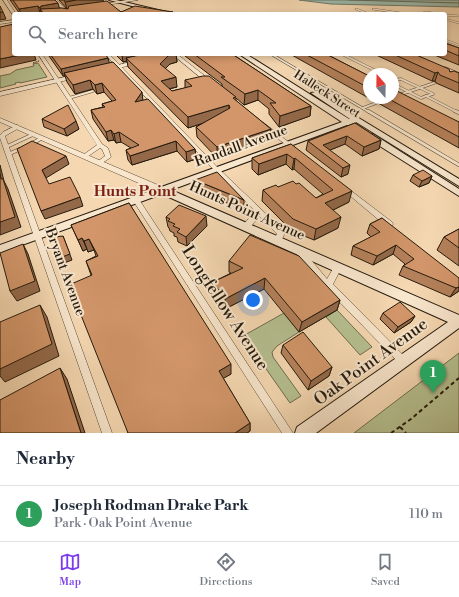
<!DOCTYPE html>
<meta charset="utf-8">
<style>
:root{--surface:#fff;--page:#f2f2f3;--text:#1f2937;--muted:#747a83;--line:#e0e1e3;--accent:#7c3aed}
body{margin:0;font-family:"Libre Bodoni",serif;background:var(--page);color:var(--text)}
.compass{position:absolute;left:363px;top:68px;width:36px;height:36px;border-radius:50%;background:var(--surface);box-shadow:0 2px 6px #0003;rotate:340deg}
.you{position:absolute;left:253px;top:300px;width:14px;height:14px;margin:-10px;border:3px solid #fff;border-radius:50%;background:#1a73e8;box-shadow:0 0 0 6px #1a73e833}
.badge{display:grid;place-items:center;width:26px;height:26px;border-radius:50%;background:var(--accent);color:#fff;font-size:13px;font-weight:700}
.pin{position:absolute;translate:-50% -33px;filter:drop-shadow(0 1px 2px #0008)}
.pin::after{content:'';position:absolute;top:21px;width:14px;height:12px;background:inherit;clip-path:polygon(0 0,100% 0,50% 100%)}
.list{margin:0;padding:0;list-style:none}
h2{display:flex;justify-content:space-between;align-items:center;height:52px;margin:0;padding:0 16px;font-size:17px}
h2 small{font-size:13px;font-weight:400;color:var(--muted)}
.list li{display:grid;grid-template-columns:26px 1fr auto;gap:12px;align-items:center;box-sizing:border-box;height:56px;padding:0 16px;border-top:1px solid var(--line)}
.list b{display:block;font-size:15px;white-space:nowrap}
.list p{margin:0;font-size:13px;white-space:nowrap;color:var(--muted)}
.list em{font-size:13px;font-style:normal;color:var(--muted)}
.icon{flex:none;width:22px;height:22px;fill:none;stroke:currentColor;stroke-width:2;stroke-linecap:round;stroke-linejoin:round}
.map{position:relative;flex:none;width:459px;height:433px;overflow:hidden}
.search{position:absolute;background:var(--surface);box-shadow:0 2px 6px #0003;left:12px;right:12px;top:12px;height:44px;display:flex;align-items:center;gap:10px;box-sizing:border-box;padding:0 14px;border-radius:4px;color:var(--muted);font-size:15px}
.sheet{height:108px;background:var(--surface)}
nav{display:flex;justify-content:space-around;align-items:center;box-sizing:border-box;height:56px;border-top:1px solid var(--line);background:var(--surface);font-size:11px;color:var(--muted)}
nav a{display:grid;justify-items:center;gap:2px}
nav .on{color:var(--accent)}
.map>svg:first-child{display:block}
.green{fill:#b6c090;stroke:#6d6d4e}
.water{fill:#9cbaab;stroke:#6c7a6c}
.lines{fill:none;stroke-linecap:round;stroke-linejoin:round}
.shore{stroke:#606a5c;stroke-width:1}
.service-far2-casing{stroke:#584a36;stroke-width:2}
.service-far1-casing{stroke:#584a36;stroke-width:3}
.service-casing{stroke:#584a36;stroke-width:4}
.minor-casing{stroke:#584a36;stroke-width:1}
.tertiary-casing{stroke:#584a36;stroke-width:1}
.secondary-casing{stroke:#241a0d;stroke-width:2}
.path-far1{stroke:#241a0d;stroke-width:1;stroke-dasharray:1.5 1;stroke-linecap:butt}
.path{stroke:#241a0d;stroke-width:2;stroke-dasharray:4 3;stroke-linecap:butt}
.service-far2{stroke:#f8e6cd;stroke-width:1.5}
.service-far1{stroke:#f8e6cd;stroke-width:2}
.service{stroke:#f8e6cd;stroke-width:3}
.minor{fill:#f8e6cd;fill-rule:evenodd}
.tertiary{fill:#f8e6cd;fill-rule:evenodd}
.secondary{fill:#f8e6cd;fill-rule:evenodd}
.wall{fill:#b5815b;stroke:#241a0d}
.shaded-wall{fill:#93694a;stroke:#241a0d}
.building{fill:#d2966a;stroke:#241a0d}
.labels{text-anchor:middle;dominant-baseline:central;stroke-width:4;stroke-linejoin:round;paint-order:stroke}
.far-street-label{font-size:12px;fill:#241a0d;stroke:#f8e6cd}
.street-label{font-size:14px;fill:#241a0d;stroke:#f8e6cd}
.neighbourhood-label{font-size:15px;font-weight:bold;fill:#7a1f14;stroke:#f8e6cd}
.near-street-label{font-size:17px;fill:#241a0d;stroke:#f8e6cd}
</style>
<div class="map">
<svg width="459" height="433" viewBox="0 0 459 433">
<rect width="100%" height="100%" fill="#f5d8b2"/>
<filter id="stains"><feTurbulence type="fractalNoise" baseFrequency=".005" numOctaves="4"/><feColorMatrix values="0 0 0 0 .2 0 0 0 0 .09 0 0 0 0 .02 0 0 0 .5 -.17"/></filter>
<radialGradient id="worn" r=".72"><stop offset=".6" stop-color="#630" stop-opacity="0"/><stop offset="1" stop-color="#630" stop-opacity=".3"/></radialGradient>
<g class="green">
<polygon points="38,63 47,77 20,83 20,82 15,83 16,84 0,88 0,76 10,74 16,70 34,66 33,64"/>
<polygon points="337,310 372,347 360,355 326,317"/>
<polygon points="284,313 299,332 277,346 272,352 273,357 301,396 290,403 243,336"/>
<polygon points="459,353 459,433 354,433"/>
</g>
<polygon class="water" points="299,0 459,0 459,7 331,4"/>
<g class="lines">
<polyline class="shore" points="349,0 459,3"/>
<g class="service-far2-casing">
<g id="service-far2">
<polyline points="356,9 369,14"/>
<polyline points="373,9 407,14"/>
<polyline points="420,14 426,12 438,14"/>
<polyline points="445,15 459,16"/>
<polyline points="445,19 459,23"/>
<polyline points="445,40 459,45"/>
</g>
</g>
<g class="service-far1-casing">
<g id="service-far1">
<polyline points="271,54 369,112"/>
<polyline points="342,54 382,74"/>
<polyline points="445,68 459,74"/>
<polyline points="395,80 401,79 433,94 426,96"/>
<polyline points="393,84 421,98 426,96 457,112"/>
<polyline points="393,97 434,83"/>
<polyline points="69,98 93,91"/>
<polyline points="363,108 376,103"/>
</g>
</g>
<g class="service-casing">
<g id="service">
<polyline points="368,111 459,165"/>
<polyline points="455,111 459,113"/>
<polyline points="31,144 42,138"/>
<polyline points="6,147 34,134"/>
<polyline points="9,154 20,149"/>
</g>
</g>
<g class="minor-casing">
<g id="minor">
<polygon points="3,0 7,0 16,14 13,15"/>
<polygon points="53,0 57,0 70,14 66,14"/>
<polygon points="38,54 42,54 102,144 108,148 111,157 110,158 102,163 98,163 97,162 105,156 102,149 100,148 87,157 83,157 83,155 97,145"/>
<polygon points="105,54 109,54 219,169 284,231 285,233 280,243 274,243 273,241 277,234 259,216 249,229 243,229 242,227 243,225 255,211 215,171"/>
<polygon points="172,54 177,54 210,80 210,82 206,82"/>
<polygon points="264,123 295,147 295,149 291,149 262,126 262,124"/>
<polygon points="17,125 19,126 19,128 5,136 112,433 102,433 0,138 0,135 3,132"/>
<polygon points="344,186 346,187 392,222 393,224 392,226 386,226 342,189 341,188"/>
<polygon points="134,198 138,198 293,433 282,433 134,202 133,200"/>
<polygon points="299,248 302,249 327,279 335,265 338,264 341,265 342,267 333,284 406,358 408,361 406,364 403,366 400,364 325,287 296,253 295,251 296,249"/>
</g>
</g>
<g class="tertiary-casing">
<g id="tertiary">
<polygon points="127,0 138,0 100,6 98,5"/>
<polygon points="14,20 14,22 0,24 0,22"/>
<polygon points="138,60 141,62 140,63 106,71 103,69"/>
<polygon points="78,74 81,76 80,77 0,96 0,92"/>
<polygon points="0,118 165,188 166,190 165,192 159,192 0,122"/>
</g>
</g>
<g class="secondary-casing">
<g id="secondary">
<polygon points="109,0 116,0 175,14 151,11"/>
<polygon points="239,54 246,54 349,119 350,119 311,93 316,92 459,179 459,186 356,122 354,126 347,125 171,190 459,315 459,328 316,433 295,433 297,427 448,322 162,194 0,253 0,245 342,122"/>
<polygon points="367,134 373,134 459,189 459,196 367,138"/>
</g>
</g>
<polyline class="path-far1" points="33,63 39,61"/>
<g class="path">
<polyline points="400,427 406,433"/>
<polyline points="391,433 411,419 459,378"/>
</g>
<use href="#service-far2" class="service-far2"/>
<use href="#service-far1" class="service-far1"/>
<use href="#service" class="service"/>
<use href="#minor" class="minor"/>
<use href="#tertiary" class="tertiary"/>
<use href="#secondary" class="secondary"/>
</g>
<g class="wall">
<polygon points="10,0 55,0 59,8 68,9 69,8 67,9 59,0 103,0 103,1 121,12 173,12 173,14 41,14 40,13 34,14 20,14"/>
<polygon points="445,43 459,48 459,65 432,54 445,54"/>
<polygon points="48,54 105,54 109,63 143,100 195,149 196,159 187,162 177,151 132,165 128,160 126,150 131,148 121,142 116,143 114,140 108,141 93,119 91,110 103,107 102,104 112,101 104,92 97,94 93,89 75,94 67,82 65,76 63,76 49,56"/>
<polygon points="115,54 176,54 177,62 170,64 165,68 177,87 169,89 172,91 185,88 185,80 222,86 222,84 185,56 185,54 232,54 311,106 310,116 279,127 269,114 269,109 258,100 244,105 236,98 236,101 271,129 270,139 217,158 197,137 196,127 203,123 188,128 128,67 127,61 123,62"/>
<polygon points="290,54 326,54 369,76 369,98 393,98 459,122 459,148 378,103 377,101 374,101"/>
<polygon points="374,54 414,54 450,72 459,73 459,93 436,83 435,81 432,81"/>
<polygon points="42,119 79,129 67,136 44,127"/>
<polygon points="355,123 381,140 379,149 362,156 345,144 330,150 348,174 341,177 306,150 308,141"/>
<polygon points="291,144 349,202 333,210 338,228 314,240 292,231 262,201 263,190 278,187 316,198 323,194 294,169 292,170 286,164 258,175 252,169 252,158"/>
<polygon points="413,175 432,176 429,183 419,187 410,181"/>
<polygon points="195,180 244,200 244,210 196,190"/>
<polygon points="129,203 231,374 223,378 250,423 250,431 247,433 128,433 91,275 86,261 96,256 94,250 88,252 87,249 83,251 71,225"/>
<polygon points="166,217 207,226 187,246 178,242 177,237 174,236 174,233 170,231 169,228 168,227"/>
<polygon points="382,218 459,291 450,297 399,275 403,266 405,264 393,254 373,265 351,255 353,246 371,237 367,233 370,224"/>
<polygon points="459,229 459,266 437,250 444,237"/>
<polygon points="229,261 340,300 337,310 299,332 264,289 225,309 214,293 213,282 231,273 229,272"/>
<polygon points="383,313 415,316 411,322 394,333 380,319"/>
<polygon points="283,345 332,367 329,376 308,390 281,353"/>
</g>
<g class="shaded-wall">
<polygon points="76,0 103,0 103,3 67,9 65,2"/>
<polygon points="58,3 60,10 40,9 42,14 40,8 41,6"/>
<polygon points="38,6 40,13 34,14 21,14 19,9"/>
<polygon points="0,12 3,12 6,19 0,20"/>
<polygon points="173,12 173,14 163,14"/>
<polygon points="25,54 34,54 36,60 0,68 0,59"/>
<polygon points="127,54 159,54 126,58 127,61 123,62 122,55"/>
<polygon points="174,54 176,54 177,62 170,64 161,73 160,64 169,55"/>
<polygon points="108,58 110,65 64,73 65,76 63,76 61,69"/>
<polygon points="438,72 435,81 432,81 435,73"/>
<polygon points="176,77 177,87 163,90 161,81"/>
<polygon points="90,80 93,89 75,94 73,85"/>
<polygon points="102,83 104,92 97,94 95,85"/>
<polygon points="258,90 258,100 244,105 245,94"/>
<polygon points="142,92 143,101 135,102"/>
<polygon points="229,105 229,115 188,128 188,117"/>
<polygon points="311,106 310,116 279,127 280,116"/>
<polygon points="76,121 79,129 67,136 64,129"/>
<polygon points="271,129 270,139 217,158 217,147"/>
<polygon points="111,130 114,140 108,141 106,132"/>
<polygon points="119,132 121,142 116,143 114,134"/>
<polygon points="347,136 345,144 323,153 323,145"/>
<polygon points="381,140 379,149 362,156 364,147"/>
<polygon points="176,141 177,151 132,165 130,156"/>
<polygon points="195,149 196,159 187,162 186,152"/>
<polygon points="287,154 286,164 258,175 259,164"/>
<polygon points="66,156 69,164 46,178 42,170"/>
<polygon points="295,158 294,169 292,170 294,159"/>
<polygon points="0,165 4,181 8,189 21,227 0,235 1,179 0,174"/>
<polygon points="350,165 348,174 341,177 343,168"/>
<polygon points="432,176 429,183 419,187 422,181"/>
<polygon points="352,191 349,202 323,215 325,203"/>
<polygon points="80,197 83,206 45,219 41,211"/>
<polygon points="206,216 207,226 187,246 186,237"/>
<polygon points="341,217 338,228 314,240 316,229"/>
<polygon points="63,236 72,260 64,263 62,258 61,258 58,252"/>
<polygon points="82,238 87,249 83,251 78,240"/>
<polygon points="89,239 94,250 88,252 84,241"/>
<polygon points="23,244 28,254 40,291 17,301 10,291"/>
<polygon points="396,245 393,254 373,265 377,256"/>
<polygon points="265,278 264,289 225,309 225,299"/>
<polygon points="459,287 459,291 450,297 456,288"/>
<polygon points="340,300 337,310 299,332 302,322"/>
<polygon points="40,305 47,317 59,356 5,382 0,376 0,369"/>
<polygon points="415,316 411,322 394,333 398,327"/>
<polygon points="231,364 231,374 219,381 219,371"/>
<polygon points="332,367 329,376 308,390 311,381"/>
<polygon points="60,368 67,379 85,433 81,433"/>
<polygon points="250,423 250,431 247,433 235,433"/>
</g>
<g class="building">
<polygon points="13,0 55,0 58,3 41,6 40,8 38,6 19,9"/>
<polygon points="64,0 76,0 65,2"/>
<polygon points="107,1 121,12 135,6 173,12 163,14 82,14 81,13 75,14 44,14 40,9 62,8 68,9 69,6"/>
<polygon points="0,6 3,12 0,12"/>
<polygon points="14,24 14,54 25,54 0,59 0,27"/>
<polygon points="445,43 459,48 459,56 445,50"/>
<polygon points="50,54 105,54 108,58 61,69"/>
<polygon points="144,54 174,54 169,55 160,64 176,77 161,81 172,91 192,86 185,80 203,76 209,76 236,97 233,98 271,129 217,147 196,127 230,108 229,105 188,117 126,58"/>
<polygon points="194,54 232,54 311,106 280,116 270,103 276,103 258,90 245,94 221,77 225,77"/>
<polygon points="305,54 326,54 369,76 369,88"/>
<polygon points="393,54 414,54 449,69 450,72 454,71 459,73 459,83 440,75 438,72 435,73"/>
<polygon points="113,62 142,92 135,102 148,99 195,149 186,152 176,141 130,156 126,150 139,145 119,132 114,134 111,130 106,132 91,110 105,107 102,104 116,100 102,83 95,85 90,80 73,85 64,73"/>
<polygon points="393,89 459,122 459,137 387,98 393,98"/>
<polygon points="68,105 76,121 64,129 42,119"/>
<polygon points="355,123 381,140 364,147 347,136 323,145 350,165 343,168 308,141"/>
<polygon points="32,141 66,156 42,170 49,184 70,177 80,197 41,211 17,149"/>
<polygon points="291,144 352,191 325,203 341,217 316,229 293,219 263,190 276,185 278,187 293,181 296,184 299,183 316,198 333,190 295,158 294,159 287,154 259,164 252,158"/>
<polygon points="423,170 432,176 422,181 413,175"/>
<polygon points="217,172 244,200 195,180"/>
<polygon points="0,174 1,179 3,179 15,217 0,222"/>
<polygon points="129,203 231,364 219,371 250,423 235,433 128,433 69,285 92,275 86,261 98,256 89,239 84,241 82,238 78,240 71,225"/>
<polygon points="179,205 206,216 186,237 177,232 180,229 173,226 175,224 168,221 170,219 166,217"/>
<polygon points="382,218 459,278 459,287 456,288 403,266 414,259 396,245 377,256 353,246 380,232 370,224"/>
<polygon points="459,229 459,248 444,237"/>
<polygon points="250,235 299,256 340,300 302,322 265,278 225,299 213,282 243,268 229,261"/>
<polygon points="63,236 70,254 62,257 60,251 58,252 54,237"/>
<polygon points="23,244 35,281 10,291 0,253"/>
<polygon points="400,302 415,316 398,327 383,313"/>
<polygon points="40,305 52,344 0,369 0,322"/>
<polygon points="303,332 332,367 311,381 283,345"/>
<polygon points="60,368 81,433 0,433 0,400"/>
</g>
<g class="labels">
<g class="far-street-label">
<text transform="translate(327 94) rotate(33)">Halleck Street</text>
</g>
<g class="street-label">
<text transform="translate(241 146) rotate(-20)">Randall Avenue</text>
<text transform="translate(247 211) rotate(24)">Hunts Point Avenue</text>
<text transform="translate(65 272) rotate(70)">Bryant Avenue</text>
</g>
<g class="neighbourhood-label">
<text x="135" y="191">Hunts Point</text>
</g>
<g class="near-street-label">
<text transform="translate(225 308) rotate(57)">Longfellow Avenue</text>
<text transform="translate(371 362) rotate(-36)">Oak Point Avenue</text>
</g>
</g>
<rect width="100%" height="100%" filter="url(#stains)"/>
<rect width="100%" height="100%" fill="url(#worn)"/>
</svg>
<svg class="compass" viewBox="-18 -18 36 36"><path d="M0-13l5 13h-10z" fill="#e53935"/><path d="M0 13l5-13h-10z" fill="#747a83"/></svg>
<div class="you"></div>
<div class="pin badge" style="left:433px;top:393px;background:#2e9e5b">1</div>
<div class="search"><svg class="icon" aria-label="search" viewBox="0 0 24 24"><circle cx="10" cy="10" r="6"/><path d="M15 15l6 6"/></svg>Search here</div>
</div>
<section class="sheet">
<h2>Nearby<small></small></h2>
<ul class="list">
<li><span class="badge" style="background:#2e9e5b">1</span><div><b>Joseph Rodman Drake Park</b><p>Park · Oak Point Avenue</p></div><em>110 m</em></li>
</ul>
</section>
<nav>
<a class="on"><svg class="icon" aria-label="map" viewBox="0 0 24 24"><path d="M3 6l6-2 6 2 6-2v14l-6 2-6-2-6 2zM9 4v14M15 6v14"/></svg>Map</a>
<a><svg class="icon" aria-label="directions" viewBox="0 0 24 24"><path d="M12 3l9 9-9 9-9-9zM9 14v-3h6M13 9l2 2-2 2"/></svg>Directions</a>
<a><svg class="icon" aria-label="saved" viewBox="0 0 24 24"><path d="M7 4h10v16l-5-4-5 4z"/></svg>Saved</a>
</nav>
